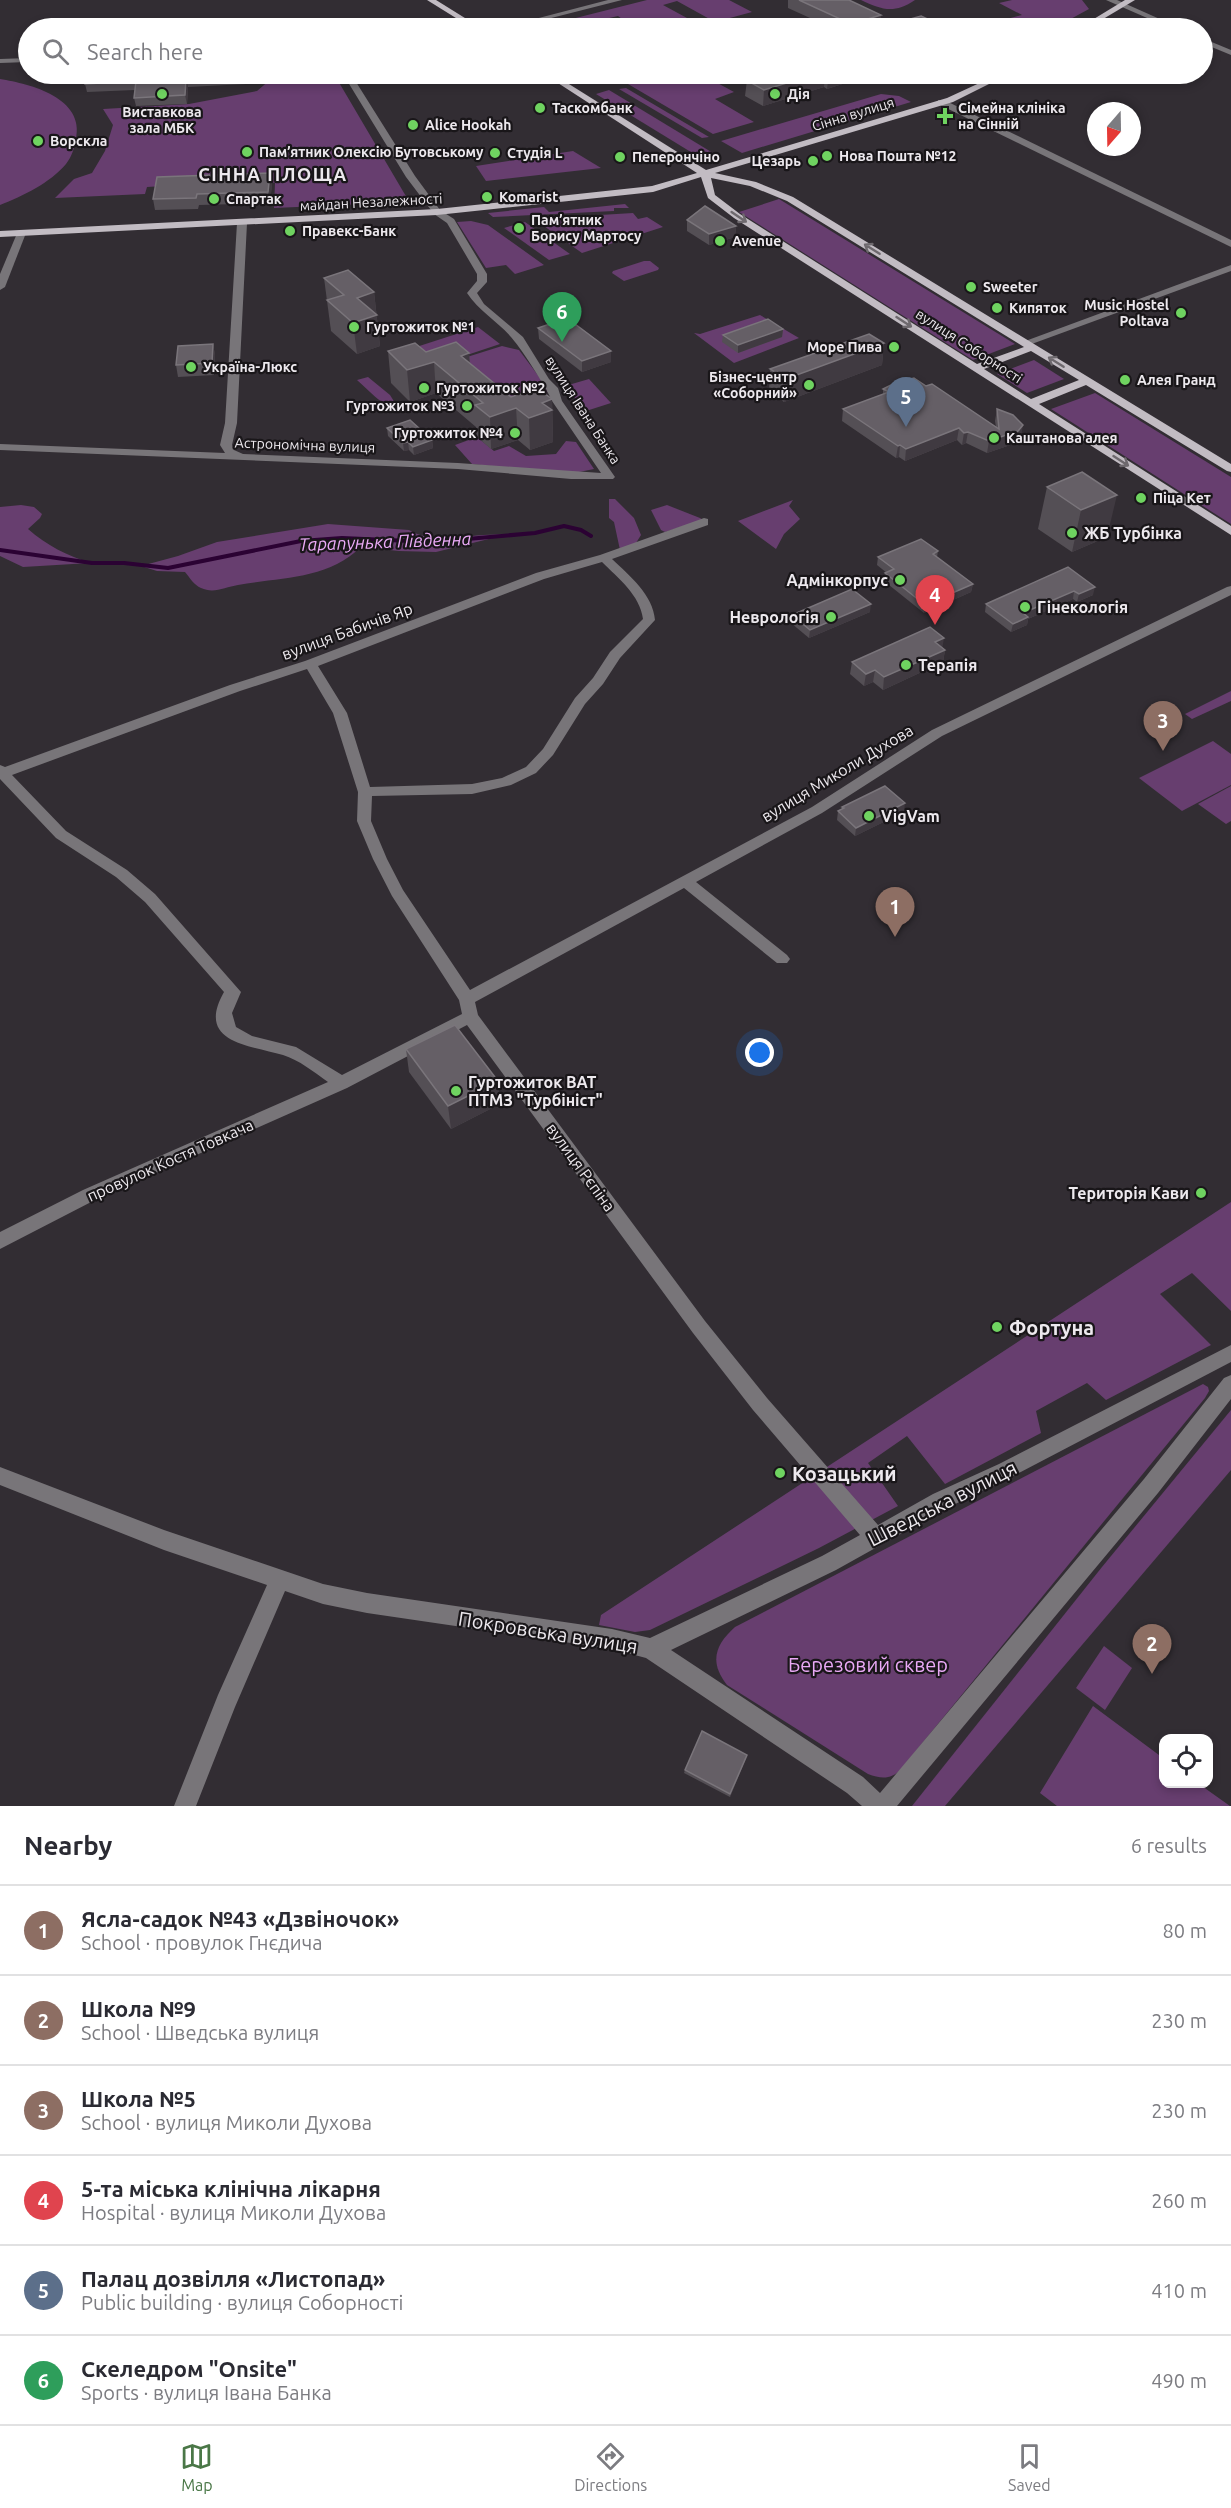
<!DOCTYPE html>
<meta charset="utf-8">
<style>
:root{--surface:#fff;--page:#f7f7f7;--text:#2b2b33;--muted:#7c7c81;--line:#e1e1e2;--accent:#4a7747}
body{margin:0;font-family:Ubuntu,sans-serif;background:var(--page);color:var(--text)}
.controls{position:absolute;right:18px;bottom:18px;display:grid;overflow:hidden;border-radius:12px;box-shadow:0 3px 9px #0003}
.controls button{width:54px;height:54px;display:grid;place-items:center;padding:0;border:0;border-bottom:2px solid var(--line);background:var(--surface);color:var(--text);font:30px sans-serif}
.compass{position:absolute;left:1087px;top:102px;width:54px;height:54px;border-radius:50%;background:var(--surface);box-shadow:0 3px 9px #0003;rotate:200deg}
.you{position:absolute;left:760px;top:1053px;width:21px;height:21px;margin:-15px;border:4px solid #fff;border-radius:50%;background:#1a73e8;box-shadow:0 0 0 9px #1a73e833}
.badge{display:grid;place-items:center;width:39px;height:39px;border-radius:50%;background:var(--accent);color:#fff;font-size:20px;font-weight:700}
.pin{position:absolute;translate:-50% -50px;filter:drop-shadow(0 2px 3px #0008)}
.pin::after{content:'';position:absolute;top:32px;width:21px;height:18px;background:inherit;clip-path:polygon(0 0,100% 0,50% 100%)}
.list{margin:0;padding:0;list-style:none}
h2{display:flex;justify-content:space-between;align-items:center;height:78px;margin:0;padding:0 24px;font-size:26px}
h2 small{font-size:20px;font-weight:400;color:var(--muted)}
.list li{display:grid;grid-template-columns:39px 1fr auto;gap:18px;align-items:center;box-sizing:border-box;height:90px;padding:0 24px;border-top:2px solid var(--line)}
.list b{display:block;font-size:22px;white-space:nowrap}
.list p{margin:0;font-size:20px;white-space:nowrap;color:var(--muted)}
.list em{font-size:20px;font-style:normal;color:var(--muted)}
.icon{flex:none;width:33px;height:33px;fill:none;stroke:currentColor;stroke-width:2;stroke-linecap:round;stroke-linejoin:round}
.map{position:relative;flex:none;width:1231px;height:1806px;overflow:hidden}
.search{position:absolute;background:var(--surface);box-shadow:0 3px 9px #0003;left:18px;right:18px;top:18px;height:66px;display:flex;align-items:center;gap:15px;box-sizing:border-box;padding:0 21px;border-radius:33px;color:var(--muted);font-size:22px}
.sheet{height:618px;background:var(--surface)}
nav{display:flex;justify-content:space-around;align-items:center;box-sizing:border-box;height:84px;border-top:2px solid var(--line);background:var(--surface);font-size:16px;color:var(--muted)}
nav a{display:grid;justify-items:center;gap:3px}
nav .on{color:var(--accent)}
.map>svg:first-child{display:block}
.green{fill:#673e6f}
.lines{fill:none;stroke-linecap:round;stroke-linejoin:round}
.stream{stroke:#2b0233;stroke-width:4}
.minor{fill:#787579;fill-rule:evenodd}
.major{fill:#c2bcc3;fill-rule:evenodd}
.wall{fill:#544f55}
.shaded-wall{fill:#403a41}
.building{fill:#655f66;stroke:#7a757b;stroke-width:1.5}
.oneway{stroke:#6e696e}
.poi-dot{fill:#6fd360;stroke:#191619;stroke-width:2}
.labels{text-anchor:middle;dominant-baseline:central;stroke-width:4.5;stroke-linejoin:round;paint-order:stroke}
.far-poi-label{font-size:14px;font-weight:bold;fill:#ede9ee;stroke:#191619;text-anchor:start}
.far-street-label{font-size:14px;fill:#ede9ee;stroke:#191619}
.poi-label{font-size:16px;font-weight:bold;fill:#ede9ee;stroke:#191619;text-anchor:start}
.street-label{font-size:16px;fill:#ede9ee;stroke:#191619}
.far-district-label{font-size:18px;font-weight:bold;letter-spacing:1.5px;fill:#ede9ee;stroke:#191619}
.water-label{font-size:18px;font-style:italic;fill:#ebaaf7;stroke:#191619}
.near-poi-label{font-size:20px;font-weight:bold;fill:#ede9ee;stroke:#191619;text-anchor:start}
.near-street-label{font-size:20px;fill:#ede9ee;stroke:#191619}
.near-park-label{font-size:20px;fill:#eaa9f6;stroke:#191619}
</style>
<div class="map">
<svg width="1231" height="1806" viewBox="0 0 1231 1806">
<rect width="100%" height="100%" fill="#322d33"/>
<g class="green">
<path d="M647,0H729L752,12L715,22L677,1L663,5L687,18C657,26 644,36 618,16L605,19L621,28H547L552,27L548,25Z"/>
<path d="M861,0H915C894,14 882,10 861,0Z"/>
<polygon points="1012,0 1082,0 1089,9 1054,28 997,28 988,24 1022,15 999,3"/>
<polygon points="277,74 334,74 407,198 388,203 274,208 275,183 261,180 147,187 145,194 55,198 74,179 92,173 105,151 113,125 103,109 189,104 257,91"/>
<polygon points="666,74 701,74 734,92 715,99 754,122 713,134 628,84"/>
<path d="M0,79C31,84 85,98 76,139C74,149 72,156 66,164C50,183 23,196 0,205Z"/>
<polygon points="626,88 709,137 702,138 619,89"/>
<polygon points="609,90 713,153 699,157 596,94"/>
<polygon points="881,94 899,96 911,102 742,153 721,141"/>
<polygon points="573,151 601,168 486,181 476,166"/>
<polygon points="779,199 1015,344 973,360 739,212"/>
<polygon points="625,204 629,208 614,208 614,211 493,217 488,213 544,207 549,212"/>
<polygon points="633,213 638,219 647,217 663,227 582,253 534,219"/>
<polygon points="471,221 488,225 544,265 515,274 506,265 486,268 457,222"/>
<polygon points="525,222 570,254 549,260 504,228"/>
<polygon points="644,261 650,261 659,268 658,270 624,281 612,273 613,271"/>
<polygon points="760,315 799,338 734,363 694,333 700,334"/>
<polygon points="478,327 500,344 428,368 407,350"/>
<polygon points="502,346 519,350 546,386 548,390 545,397 517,406 465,361 467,357"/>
<polygon points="1034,360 1064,379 1027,393 997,374"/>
<path d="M368,377L390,395L395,403L409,401L419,410C393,418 376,397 357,380Z"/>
<polygon points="589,379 611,403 586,411 565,386"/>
<polygon points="1095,393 1231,477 1231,524 1051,409"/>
<polygon points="477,437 494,451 509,446 526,456 556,454 566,441 576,442 594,469 569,474 472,464 455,445"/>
<polygon points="609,499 615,499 634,518 641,535 636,543 620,550 614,522 609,518"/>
<polygon points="793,500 789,506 800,519 784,534 776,549 738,521"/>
<path d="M21,505L34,507L42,514L40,518L28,529C47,546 67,555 90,563L23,567L0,556V507Z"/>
<polygon points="667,505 700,518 703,520 665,532 661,530 651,510"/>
<path d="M328,524L409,530C435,546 476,532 505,535L436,552L399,551L361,547C327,580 281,577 238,585C225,587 214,594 201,588C194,585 190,578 185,572L157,571L141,566L178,556L217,542Z"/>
<polygon points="1231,691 1231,701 1192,719 1185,714"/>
<polygon points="1213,741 1231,754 1231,785 1182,811 1139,778"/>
<polygon points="1231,786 1231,821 1226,824 1198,804"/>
<polygon points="1231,1202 1231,1311 1192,1273 1160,1294 1211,1345 1106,1400 1087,1383 1036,1411 1041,1433 945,1484 907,1436 868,1463 898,1506 819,1548 650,1630 635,1632 599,1625 601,1615"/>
<path d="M1203,1384L1208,1387L1209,1391L1205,1398L901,1769C891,1780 881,1779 868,1774L727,1685C709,1662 715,1645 735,1627Z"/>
<polygon points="1231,1410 1231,1470 945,1806 912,1806 1102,1567"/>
<polygon points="1104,1646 1132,1668 1105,1710 1076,1688"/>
<polygon points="1093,1706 1163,1758 1164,1784 1199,1784 1230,1806 1057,1806 1040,1793"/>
</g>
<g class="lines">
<polyline class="stream" points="0,550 92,563 124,563 168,568 301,541 342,538 433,542 535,533 564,526 581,530 591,536"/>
<g class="minor">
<polygon points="608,0 622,0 512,28 500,28"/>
<polygon points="1106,0 1117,0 1180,28 1170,28"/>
<polygon points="1202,38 1231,50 1231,55 1202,43"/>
<polygon points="28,58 28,62 0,63 0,59"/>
<path d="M343,74H351L415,176L440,210L454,219L487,274V282L477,293L484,304L523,337L549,379L558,388L562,401L615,477L613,479H571L458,469L0,450V444L225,453L220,445L225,423L237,223L242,220L247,223L237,423L232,445L234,450L243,454L458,463L601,473L552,401C548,390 524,353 515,342C501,323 480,313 467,293L477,281V274L447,223L434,214L406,177Z"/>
<polygon points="938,100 944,100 1231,240 1231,247 938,104"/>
<polygon points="18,231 26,233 5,287 0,290 0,274"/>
<polygon points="1231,265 1231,271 1029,345 1020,343"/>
<path d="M704,518L708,519V525L612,559C630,576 653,595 655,620L620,658L603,684L585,704L553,755L536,773L511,785L472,794L372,796L371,821L387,859L403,890L470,990L812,807L932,730L1227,587L1231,586V595L942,736L822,813L696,882L787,955L790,959L787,963H777L684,888L475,1002L478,1015L705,1321L767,1398L878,1525L933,1494L999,1464L1231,1345V1362L1013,1476L947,1508L836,1570L671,1650L863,1777L880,1793L1144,1479L1224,1378L1231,1375V1399L1158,1493L897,1806H862L847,1793L646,1658L612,1649L367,1613L323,1604L285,1591L235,1707L196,1806H174L218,1695L267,1585L164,1550L0,1485V1467L164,1530L323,1584L367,1593L612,1629L650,1638L822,1556L860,1535L753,1410L693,1333L467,1025L347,1088L95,1200L0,1249V1232L83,1190L328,1082C314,1072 299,1060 283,1055C250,1045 195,1043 224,992L145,902L116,877L56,838L0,779V765L5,767L230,685L305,661L536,573L600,555ZM602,562C618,578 640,595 643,619L610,652L593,678L575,698L543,749L526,767L502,778L472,784L370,787L347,713L318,666L544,579ZM307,669L333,713L358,792L357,821L373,859L392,896L459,1000L462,1014L342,1075L296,1047L252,1036L236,1027L232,1013L241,992L155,894L127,870L66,831L12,775L240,691Z"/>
</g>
<g class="major">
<polygon points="427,0 436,0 481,28 472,28"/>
<polygon points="1125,0 1135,0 1088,28 1079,28"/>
<path d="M544,74H553L706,170L947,98L999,74H1009L953,102L715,173L756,182L793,197L1231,464V472L1227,471L1086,385L1039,404L1231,526V535L734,218L708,198L701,177L653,192L437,215L0,237V231L437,209L652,186L697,173ZM711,178L750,186L787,201L1024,347L977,364L740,214L715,195ZM1031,351L1079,380L1031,399L984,369Z"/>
</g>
</g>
<g class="wall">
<polygon points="788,0 849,0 881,15 880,28 832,28 788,8"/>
<polygon points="900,22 939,28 900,28"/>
<polygon points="86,74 266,74 266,77 259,77 259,80 247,81 246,84 188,87 187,104 136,106 134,98 135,90 87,92 85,84"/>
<polygon points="735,74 871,74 870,75 827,89 824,87 763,106 745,96 747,80"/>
<polygon points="270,173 272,184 270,203 199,205 198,209 155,210 153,199"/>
<polygon points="687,220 736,226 735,237 709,245 687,231"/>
<polygon points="324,278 374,292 380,346 357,354 331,331"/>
<polygon points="538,328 611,362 582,372 539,339"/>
<polygon points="783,329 782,337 738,353 722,342 723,335"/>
<polygon points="884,343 882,365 784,402 769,391 770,369"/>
<polygon points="213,344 215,355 214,375 178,377 176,365"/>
<polygon points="388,351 469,353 470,363 511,397 552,399 553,442 530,450 518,440 491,449 477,437 476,427 436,393 410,402 391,383"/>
<polygon points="926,386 996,427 995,421 997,409 1021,437 1016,443 987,453 966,443 962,445 957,440 905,461 899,457 896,458 842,421 843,409 883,394 883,389"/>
<polygon points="387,428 432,440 433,448 414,455 409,450 404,451 388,436"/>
<polygon points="1082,472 1107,537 1072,552 1038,529 1047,487"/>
<polygon points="938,551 937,557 973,584 971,592 924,613 884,581 885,573 887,573 877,565 878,557"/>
<polygon points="1068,567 1093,595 1077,602 1073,599 1028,619 1027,625 1011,632 985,612 986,604"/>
<polygon points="870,612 809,638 791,623 792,615"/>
<polygon points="943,648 945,650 943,662 883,690 873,682 864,686 850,674 852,662"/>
<polygon points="842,807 904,812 855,836 837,820 838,811 842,809"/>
<polygon points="406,1049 498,1081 500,1104 451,1129 409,1072"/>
<polygon points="746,1758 730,1797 684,1773 685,1770"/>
</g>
<g class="shaded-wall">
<polygon points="881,15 880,28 850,28 851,24"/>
<polygon points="940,25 939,28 927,28"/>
<polygon points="816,74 825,74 824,87 763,106 764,90"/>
<polygon points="829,74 871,74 870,75 827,89"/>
<polygon points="186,79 188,87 187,104 185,95"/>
<polygon points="270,173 272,184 270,203 268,192"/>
<polygon points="736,226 735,237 709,245 709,234"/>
<polygon points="374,292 380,346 357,354 353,323 357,298"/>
<polygon points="783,329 782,337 738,353 738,345"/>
<polygon points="884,343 882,365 784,402 786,379"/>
<polygon points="213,344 215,355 214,375 212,363"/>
<polygon points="611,351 611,362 582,372 582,361"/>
<polygon points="469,353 471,385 464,387 461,356"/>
<polygon points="434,362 436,393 410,402 407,370"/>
<polygon points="552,399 553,442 530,450 529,418 542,403"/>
<polygon points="516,408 518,440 491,449 490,417"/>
<polygon points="1023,425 1021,437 1016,443 987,453 989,441"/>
<polygon points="959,428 957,440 905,461 906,449"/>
<polygon points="968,432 966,443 962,445 964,433"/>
<polygon points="432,440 433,448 414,455 413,447"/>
<polygon points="408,442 409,450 404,451 403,443"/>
<polygon points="900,445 899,457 896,458 898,446"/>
<polygon points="1117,495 1107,537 1072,552 1081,510"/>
<polygon points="973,584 971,592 924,613 925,605"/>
<polygon points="1095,587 1093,595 1077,602 1079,594"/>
<polygon points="1074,591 1073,599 1028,619 1027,625 1011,632 1013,624 1023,613"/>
<polygon points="871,604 870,612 809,638 810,630"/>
<polygon points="944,638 942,650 935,642"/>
<polygon points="945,650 943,662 883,690 884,677"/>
<polygon points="875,670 873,682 864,686 866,674"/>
<polygon points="905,803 904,812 855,836 856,828"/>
<polygon points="498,1081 500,1104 451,1129 448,1106"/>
<polygon points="747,1755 746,1758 730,1797 730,1794"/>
</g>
<g class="building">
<polygon points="799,0 849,0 881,15 851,24"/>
<polygon points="921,16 940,25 927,28 914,28 900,22"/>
<polygon points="146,22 146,28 95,28 95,24"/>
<polygon points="86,74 245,74 245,76 186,79 185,95 134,98 136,81 85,84"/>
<polygon points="765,74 816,74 764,90 746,80 766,74"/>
<polygon points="270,173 268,192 197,194 196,198 153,199 157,177"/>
<polygon points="705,206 736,226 709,234 687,220"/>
<polygon points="348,270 374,292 357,298 377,315 353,323 327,300 344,295 324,278"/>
<polygon points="567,318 611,351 582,361 538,328"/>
<polygon points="768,319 783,329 738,345 723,335"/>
<polygon points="869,334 884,343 786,379 770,369"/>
<polygon points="456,342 469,353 461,356 511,397 537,388 552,399 542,403 552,410 529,418 516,408 490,417 475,405 483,403 434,362 407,370 388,351 415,343 426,352"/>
<polygon points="213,344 212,363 176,365 178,346"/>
<polygon points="914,378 926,386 932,384 999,429 997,409 1013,415 1023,425 1018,431 989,441 968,432 964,433 959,428 906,449 900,445 898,446 843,409 889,392 883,389 895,383"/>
<polygon points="410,420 432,440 413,447 408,442 403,443 387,428"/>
<polygon points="1082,472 1117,495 1081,510 1047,487"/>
<polygon points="921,539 938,551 933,554 973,584 925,605 885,573 894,569 878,557"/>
<polygon points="1068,567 1095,587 1079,594 1074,591 1023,613 1028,617 1013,624 986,604"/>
<polygon points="852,589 871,604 810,630 792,615"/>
<polygon points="930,627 944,638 935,642 945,650 884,677 875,670 866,674 852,662"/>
<polygon points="885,786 905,803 856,828 838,811 844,808 842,807"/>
<polygon points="455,1025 498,1081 448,1106 406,1049"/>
<polygon points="702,1731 747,1755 730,1794 685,1770"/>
</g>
<defs><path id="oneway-shaft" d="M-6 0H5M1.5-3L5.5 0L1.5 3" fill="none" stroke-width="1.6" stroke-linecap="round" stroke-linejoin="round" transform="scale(1.5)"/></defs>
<g class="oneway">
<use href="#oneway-shaft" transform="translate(739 217) rotate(34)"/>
<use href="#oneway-shaft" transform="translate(872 249) rotate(-148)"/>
<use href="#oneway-shaft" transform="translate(904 322) rotate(33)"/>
<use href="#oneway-shaft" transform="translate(1056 362) rotate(-148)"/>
<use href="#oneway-shaft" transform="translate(1121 461) rotate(33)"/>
</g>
<g class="poi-dot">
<circle cx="162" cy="94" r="6"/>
<circle cx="775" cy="94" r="6"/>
<circle cx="540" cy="108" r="6"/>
<path d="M942 107h6v6h6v6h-6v6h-6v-6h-6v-6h6z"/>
<circle cx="413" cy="125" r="6"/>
<circle cx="38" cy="141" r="6"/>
<circle cx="247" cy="152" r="6"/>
<circle cx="495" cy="153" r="6"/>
<circle cx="827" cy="156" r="6"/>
<circle cx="620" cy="157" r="6"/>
<circle cx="813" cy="161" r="6"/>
<circle cx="487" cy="197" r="6"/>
<circle cx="214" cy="199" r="6"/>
<circle cx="519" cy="228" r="6"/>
<circle cx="290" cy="231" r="6"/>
<circle cx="720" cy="241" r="6"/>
<circle cx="971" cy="287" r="6"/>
<circle cx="997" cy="308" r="6"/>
<circle cx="1181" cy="313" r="6"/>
<circle cx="354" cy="327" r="6"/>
<circle cx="894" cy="347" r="6"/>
<circle cx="191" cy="367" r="6"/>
<circle cx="1125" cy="380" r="6"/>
<circle cx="809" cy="385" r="6"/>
<circle cx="424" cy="388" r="6"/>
<circle cx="467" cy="406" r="6"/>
<circle cx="515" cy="433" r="6"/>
<circle cx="994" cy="438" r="6"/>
<circle cx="1141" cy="498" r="6"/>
<circle cx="1072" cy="533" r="6"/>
<circle cx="900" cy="580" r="6"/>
<circle cx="1025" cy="607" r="6"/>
<circle cx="831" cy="617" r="6"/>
<circle cx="906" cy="665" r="6"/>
<circle cx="869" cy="816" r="6"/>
<circle cx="456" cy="1091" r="6"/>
<circle cx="1201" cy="1193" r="6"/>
<circle cx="997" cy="1327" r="6"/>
<circle cx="780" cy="1473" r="6"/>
</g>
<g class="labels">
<g class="far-poi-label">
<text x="787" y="94">Дія</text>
<text x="552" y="108">Таскомбанк</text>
<text x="958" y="108">Сімейна клініка<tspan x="958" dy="16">на Сінній</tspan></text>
<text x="162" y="112" text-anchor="middle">Виставкова<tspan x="162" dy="16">зала МБК</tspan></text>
<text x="425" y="125">Alice Hookah</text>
<text x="50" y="141">Ворскла</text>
<text x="259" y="152">Пам’ятник Олексію Бутовському</text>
<text x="507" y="153">Студія L</text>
<text x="839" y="156">Нова Пошта №12</text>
<text x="632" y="157">Пеперончіно</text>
<text x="801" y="161" text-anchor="end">Цезарь</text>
<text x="499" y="197">Komarist</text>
<text x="226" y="199">Спартак</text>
<text x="531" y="220">Пам’ятник<tspan x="531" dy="16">Борису Мартосу</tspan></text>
<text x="302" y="231">Правекс-Банк</text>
<text x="732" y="241">Avenue</text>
<text x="983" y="287">Sweeter</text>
<text x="1169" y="305" text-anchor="end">Music Hostel<tspan x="1169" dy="16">Poltava</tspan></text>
<text x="1009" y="308">Кипяток</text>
<text x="366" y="327">Гуртожиток №1</text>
<text x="882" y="347" text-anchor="end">Море Пива</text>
<text x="203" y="367">Україна-Люкс</text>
<text x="797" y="377" text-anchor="end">Бізнес-центр<tspan x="797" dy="16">«Соборний»</tspan></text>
<text x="1137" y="380">Алея Гранд</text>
<text x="436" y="388">Гуртожиток №2</text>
<text x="455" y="406" text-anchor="end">Гуртожиток №3</text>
<text x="503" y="433" text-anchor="end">Гуртожиток №4</text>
<text x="1006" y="438">Каштанова алея</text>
<text x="1153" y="498">Піца Кет</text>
</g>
<g class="far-street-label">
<text transform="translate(853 114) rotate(-17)">Сінна вулиця</text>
<text transform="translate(371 202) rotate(-3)">майдан Незалежності</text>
<text transform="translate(969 346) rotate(33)">вулиця Соборності</text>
<text transform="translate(583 410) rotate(57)">вулиця Івана Банка</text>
<text transform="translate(305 445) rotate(2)">Астрономічна вулиця</text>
</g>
<g class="poi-label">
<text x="1084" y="533">ЖБ Турбінка</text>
<text x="888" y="580" text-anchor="end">Адмінкорпус</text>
<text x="1037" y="607">Гінекологія</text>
<text x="819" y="617" text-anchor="end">Неврологія</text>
<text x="918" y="665">Терапія</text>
<text x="881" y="816">VigVam</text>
<text x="468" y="1082">Гуртожиток ВАТ<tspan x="468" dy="18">ПТМЗ "Турбініст"</tspan></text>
<text x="1189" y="1193" text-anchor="end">Територія Кави</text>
</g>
<g class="street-label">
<text transform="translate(347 631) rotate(-20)">вулиця Бабичів Яр</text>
<text transform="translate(837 773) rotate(-31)">вулиця Миколи Духова</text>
<text transform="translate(170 1160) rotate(-24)">провулок Костя Товкача</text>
<text transform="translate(581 1167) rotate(54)">вулиця Рєпіна</text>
</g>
<g class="far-district-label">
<text x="273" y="174">СІННА ПЛОЩА</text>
</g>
<g class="water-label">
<text transform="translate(385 541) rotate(-2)">Тарапунька Південна</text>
</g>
<g class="near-poi-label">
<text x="1009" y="1327">Фортуна</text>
<text x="792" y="1473">Козацький</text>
</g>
<g class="near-street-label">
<text transform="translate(942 1503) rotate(-27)">Шведська вулиця</text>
<text transform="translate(548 1632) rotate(9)">Покровська вулиця</text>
</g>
<g class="near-park-label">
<text x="868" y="1664">Березовий сквер</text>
</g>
</g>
</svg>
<div class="controls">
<button><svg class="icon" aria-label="locate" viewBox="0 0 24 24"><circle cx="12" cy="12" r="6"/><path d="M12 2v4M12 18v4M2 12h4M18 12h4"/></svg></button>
</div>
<svg class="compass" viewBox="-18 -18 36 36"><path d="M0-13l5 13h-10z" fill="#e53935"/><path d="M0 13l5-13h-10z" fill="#7c7c81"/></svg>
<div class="you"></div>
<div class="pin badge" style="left:895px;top:937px;background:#8d6e63">1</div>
<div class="pin badge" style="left:1152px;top:1674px;background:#8d6e63">2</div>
<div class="pin badge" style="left:1163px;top:751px;background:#8d6e63">3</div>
<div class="pin badge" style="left:935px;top:625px;background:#e0444e">4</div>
<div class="pin badge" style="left:906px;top:427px;background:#5c6f8a">5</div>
<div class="pin badge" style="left:562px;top:342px;background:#2e9e5b">6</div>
<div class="search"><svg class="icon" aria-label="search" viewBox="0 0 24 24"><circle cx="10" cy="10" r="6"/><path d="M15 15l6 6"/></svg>Search here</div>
</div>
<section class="sheet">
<h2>Nearby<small>6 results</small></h2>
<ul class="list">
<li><span class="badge" style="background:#8d6e63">1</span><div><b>Ясла-садок №43 «Дзвіночок»</b><p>School · провулок Гнєдича</p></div><em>80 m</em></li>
<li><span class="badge" style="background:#8d6e63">2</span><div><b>Школа №9</b><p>School · Шведська вулиця</p></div><em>230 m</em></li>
<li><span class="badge" style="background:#8d6e63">3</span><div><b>Школа №5</b><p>School · вулиця Миколи Духова</p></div><em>230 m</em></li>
<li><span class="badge" style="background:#e0444e">4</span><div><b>5-та міська клінічна лікарня</b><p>Hospital · вулиця Миколи Духова</p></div><em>260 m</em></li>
<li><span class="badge" style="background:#5c6f8a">5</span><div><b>Палац дозвілля «Листопад»</b><p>Public building · вулиця Соборності</p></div><em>410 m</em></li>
<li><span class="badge" style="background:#2e9e5b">6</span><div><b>Скеледром &quot;Onsite&quot;</b><p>Sports · вулиця Івана Банка</p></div><em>490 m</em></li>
</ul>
</section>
<nav>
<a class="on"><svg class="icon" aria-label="map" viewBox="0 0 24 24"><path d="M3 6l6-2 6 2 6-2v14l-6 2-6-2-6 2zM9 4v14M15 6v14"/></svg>Map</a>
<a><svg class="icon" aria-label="directions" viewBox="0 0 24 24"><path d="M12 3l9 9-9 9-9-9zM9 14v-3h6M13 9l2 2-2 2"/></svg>Directions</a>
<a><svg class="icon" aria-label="saved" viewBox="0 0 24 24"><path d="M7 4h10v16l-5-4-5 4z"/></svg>Saved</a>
</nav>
